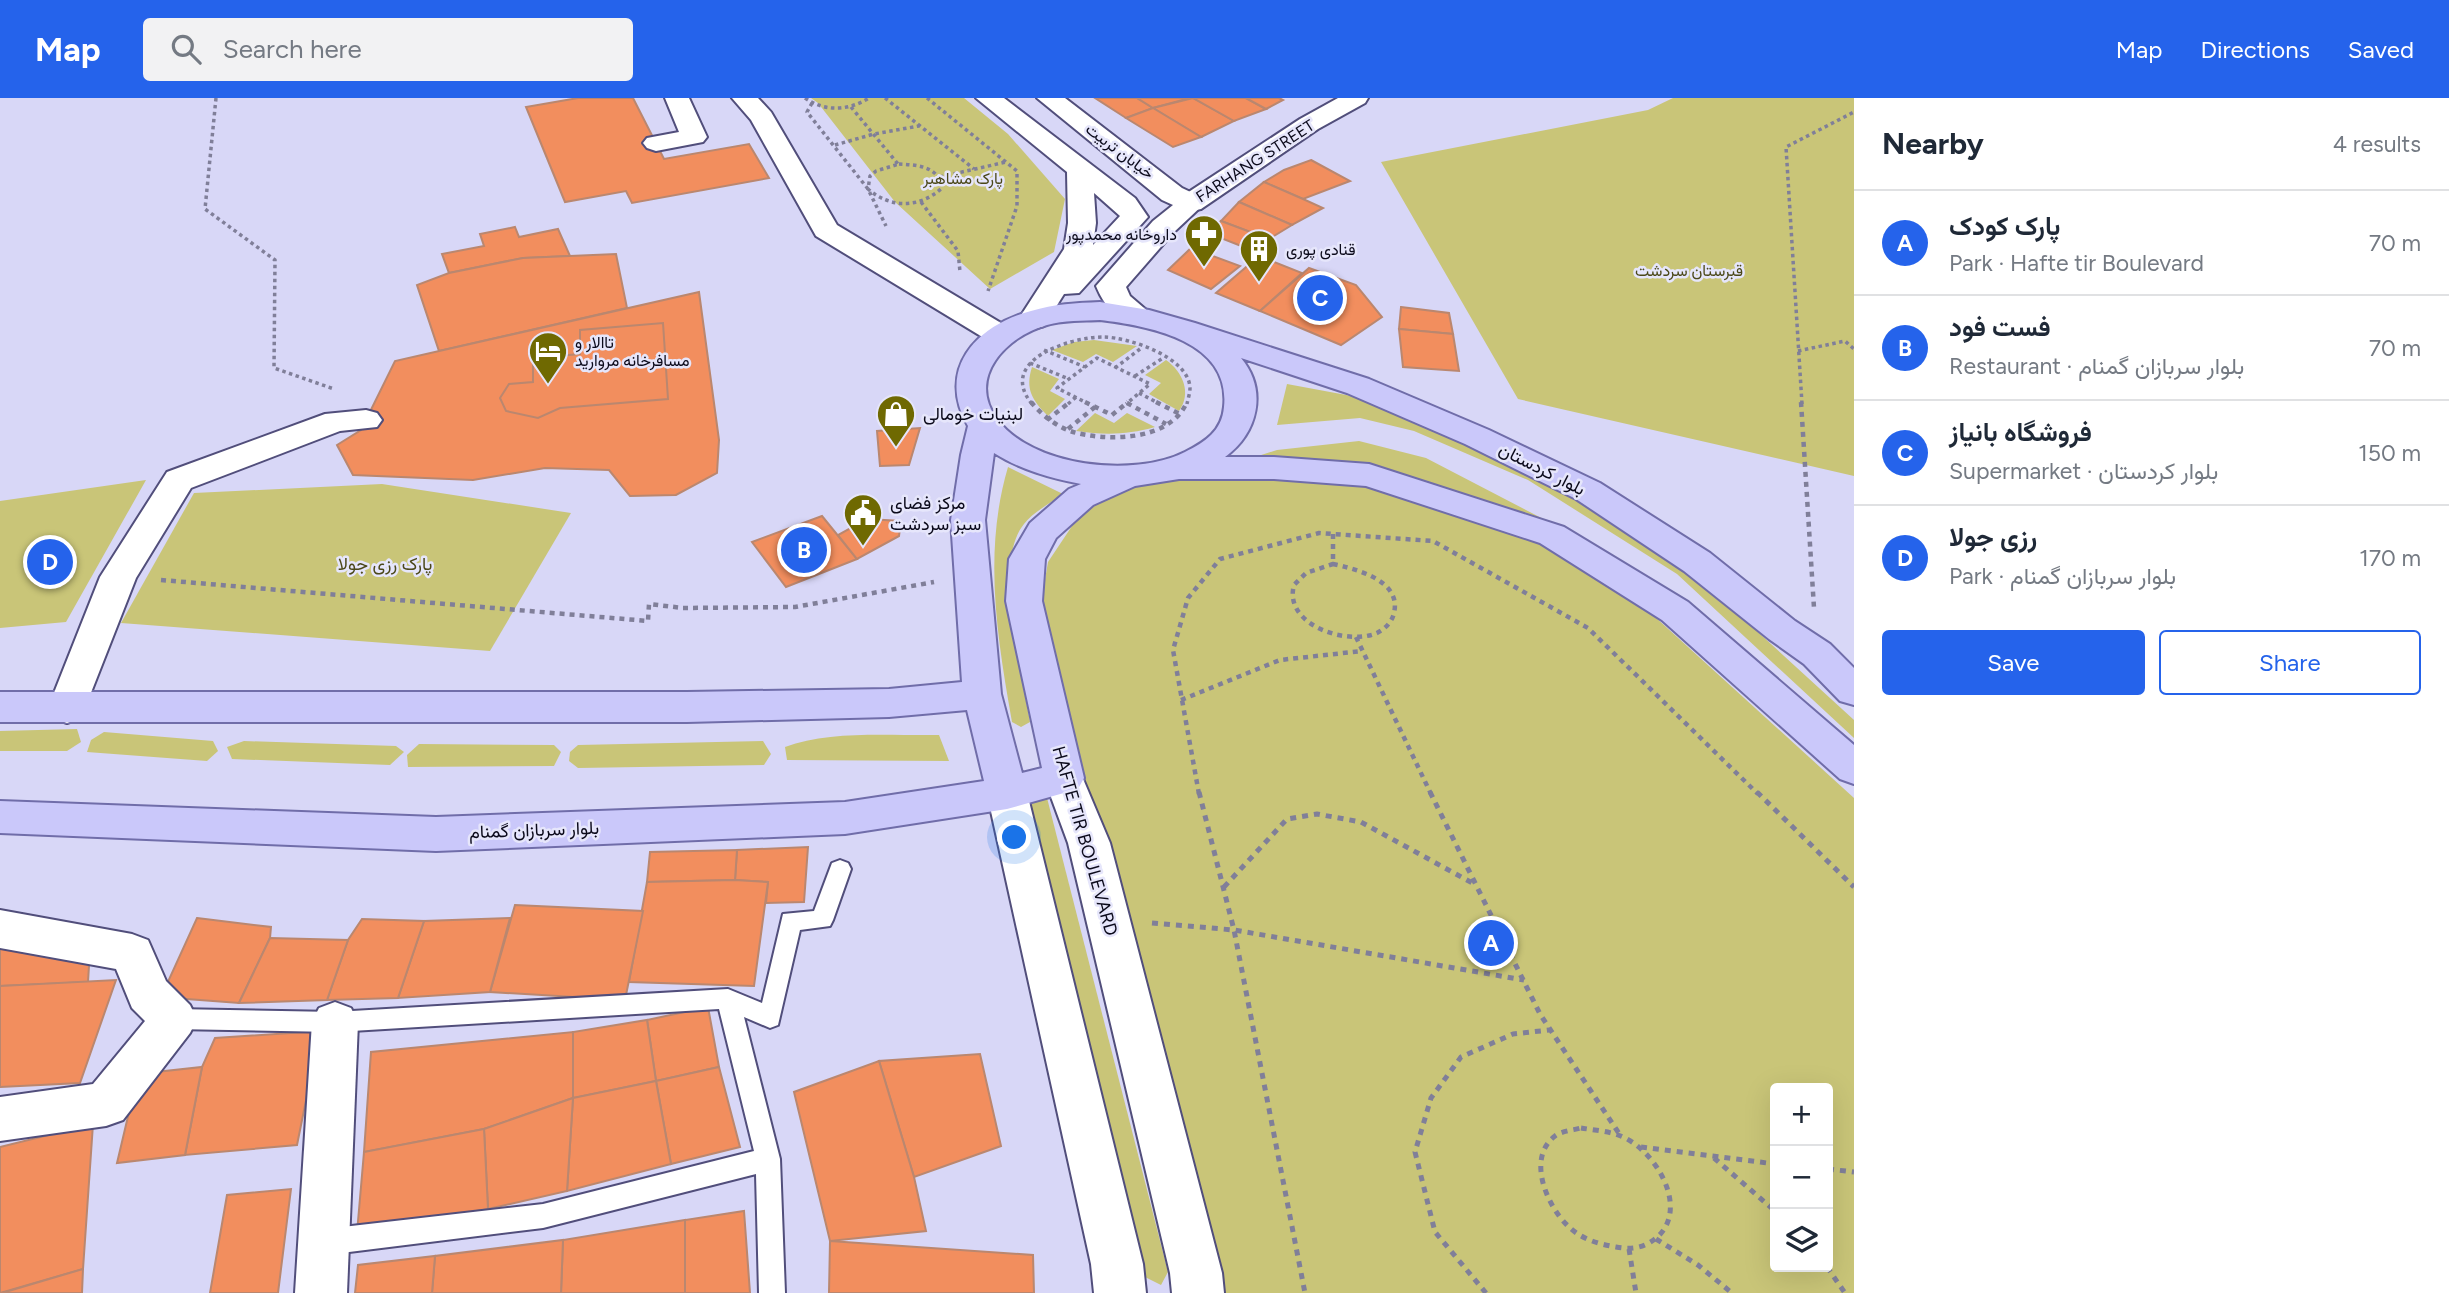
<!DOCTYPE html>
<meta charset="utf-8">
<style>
:root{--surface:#fff;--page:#f2f2f3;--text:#1f2937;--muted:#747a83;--line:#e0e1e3;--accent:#2563eb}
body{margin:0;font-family:Figtree,Vazirmatn,sans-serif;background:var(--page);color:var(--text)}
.controls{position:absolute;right:21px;bottom:21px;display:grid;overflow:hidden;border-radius:7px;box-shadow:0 7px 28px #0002}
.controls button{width:63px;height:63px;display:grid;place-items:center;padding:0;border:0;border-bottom:2px solid var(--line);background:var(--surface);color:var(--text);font:35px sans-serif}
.you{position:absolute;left:1015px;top:740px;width:24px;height:24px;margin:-18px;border:5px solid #fff;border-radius:50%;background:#1a73e8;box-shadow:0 0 0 10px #1a73e833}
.badge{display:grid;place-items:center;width:46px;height:46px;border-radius:50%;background:var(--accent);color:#fff;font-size:23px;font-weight:700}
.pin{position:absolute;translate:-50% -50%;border:4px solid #fff;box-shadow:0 2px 7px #0006}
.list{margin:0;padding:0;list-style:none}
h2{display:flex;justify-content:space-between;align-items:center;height:91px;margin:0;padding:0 28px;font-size:30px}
h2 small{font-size:23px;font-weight:400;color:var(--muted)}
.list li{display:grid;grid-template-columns:46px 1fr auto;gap:21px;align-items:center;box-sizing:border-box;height:105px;padding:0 28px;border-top:2px solid var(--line)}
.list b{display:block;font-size:26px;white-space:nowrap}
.list p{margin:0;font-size:23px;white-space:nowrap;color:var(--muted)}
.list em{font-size:23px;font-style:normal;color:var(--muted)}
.actions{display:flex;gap:14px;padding:21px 28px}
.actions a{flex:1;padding:16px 0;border:2px solid var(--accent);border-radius:7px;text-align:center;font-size:24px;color:var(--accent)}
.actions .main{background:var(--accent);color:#fff}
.icon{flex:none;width:38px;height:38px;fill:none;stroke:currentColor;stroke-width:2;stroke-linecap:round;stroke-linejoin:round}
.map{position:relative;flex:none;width:1854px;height:1195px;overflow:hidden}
header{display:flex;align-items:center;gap:42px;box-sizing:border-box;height:98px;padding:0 35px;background:var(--accent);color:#fff}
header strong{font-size:33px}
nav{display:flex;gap:38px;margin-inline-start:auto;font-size:24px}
.search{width:490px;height:63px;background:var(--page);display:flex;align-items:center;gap:18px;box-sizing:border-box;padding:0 24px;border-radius:7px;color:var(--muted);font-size:26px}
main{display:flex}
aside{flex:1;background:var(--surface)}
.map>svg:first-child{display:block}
.green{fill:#c9c578;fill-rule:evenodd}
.building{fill:#f28e5e;stroke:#ba876f;stroke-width:2}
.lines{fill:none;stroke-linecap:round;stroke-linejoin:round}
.service-casing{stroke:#514e7b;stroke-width:4}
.minor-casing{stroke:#514e7b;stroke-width:4}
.tertiary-casing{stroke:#514e7b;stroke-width:4}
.secondary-casing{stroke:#514e7b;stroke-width:4}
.primary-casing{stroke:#706da9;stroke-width:4}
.path-far2{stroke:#807f99;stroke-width:3.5;stroke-dasharray:3.5 3.5;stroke-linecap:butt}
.path-far1{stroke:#807f99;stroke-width:4.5;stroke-dasharray:5 5;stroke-linecap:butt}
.path{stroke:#807f99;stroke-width:5;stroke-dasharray:6 6;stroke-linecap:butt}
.service{fill:#fff;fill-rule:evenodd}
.minor{fill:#fff;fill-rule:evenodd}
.tertiary{fill:#fff;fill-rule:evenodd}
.secondary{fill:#fff;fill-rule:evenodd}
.primary{fill:#cac8fa;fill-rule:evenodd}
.labels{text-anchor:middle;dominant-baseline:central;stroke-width:5;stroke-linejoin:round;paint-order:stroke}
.far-street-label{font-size:16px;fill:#0b0a1b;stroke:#e6e6fb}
.far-park-label{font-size:16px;fill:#4b4819;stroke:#e6e6fb}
.far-poi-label{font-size:16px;fill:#0b0a1b;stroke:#e6e6fb;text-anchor:start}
.poi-label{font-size:18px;fill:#0b0a1b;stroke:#e6e6fb;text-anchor:start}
.street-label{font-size:18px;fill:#0b0a1b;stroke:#e6e6fb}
.park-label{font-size:18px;fill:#4b4819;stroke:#e6e6fb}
</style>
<header>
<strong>Map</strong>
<div class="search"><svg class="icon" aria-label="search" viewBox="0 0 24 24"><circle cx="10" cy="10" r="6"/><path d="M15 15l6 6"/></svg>Search here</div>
<nav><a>Map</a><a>Directions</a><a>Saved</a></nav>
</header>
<main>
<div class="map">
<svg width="1854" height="1195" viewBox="0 0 1854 1195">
<rect width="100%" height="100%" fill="#d8d7f7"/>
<g class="green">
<polygon points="811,0 964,0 1008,36 1065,101 1054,154 990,191 895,104 818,5"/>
<polygon points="1673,0 1854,0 1854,378 1518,301 1381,64 1648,12"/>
<polygon points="1094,242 1137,248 1113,264 1096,256 1083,264 1052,252 1074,244"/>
<path d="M1166,262C1183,274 1192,295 1179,313L1149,296L1161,285L1145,277Z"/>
<path d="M1032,269L1059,281L1050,293L1065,301L1048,318C1032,302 1025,291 1032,269Z"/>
<polygon points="1287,286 1357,299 1539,379 1688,470 1854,622 1854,640 1677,476 1528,382 1414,333 1360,320 1277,327"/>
<path d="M1095,315L1114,325L1127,315L1155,329C1127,337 1104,337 1076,333Z"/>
<path d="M1359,343L1426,360L1553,426L1854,700V1195H1217L1073,635L1034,546L1048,464L1072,428L1109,387L1184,382L1277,352ZM1775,990H1828V1169H1775Z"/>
<path d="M1008,369L1063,396C1051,405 1033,414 1024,426C992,465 1022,576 1030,624L1021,629L1012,624C997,538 983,454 1008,369Z"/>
<polygon points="146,382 66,524 0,530 0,403"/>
<polygon points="382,386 571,415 490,553 121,525 194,395"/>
<polygon points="77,631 81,644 67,653 0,653 0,633"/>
<polygon points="104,634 213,643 218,653 207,663 87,654 91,642"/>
<path d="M939,637L949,663L787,662L785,649C829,632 892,638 939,637Z"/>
<polygon points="244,643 396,648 404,654 390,667 232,661 227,649"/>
<polygon points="763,643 771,656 764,667 578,670 569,663 570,654 578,647"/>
<polygon points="419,646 554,647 561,654 554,668 408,669 407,657"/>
<polygon points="1046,696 1168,1174 1161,1187 1145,1179 1028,702"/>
</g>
<g class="building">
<polygon points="578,0 633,0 664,61 749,46 769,80 632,105 626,93 565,104 526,9"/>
<polygon points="1095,0 1137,0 1153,10 1126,20"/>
<polygon points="1137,0 1190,0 1153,10"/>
<polygon points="1193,0 1234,23 1201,39 1153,10"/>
<polygon points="1193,0 1246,0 1266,11 1234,23"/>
<polygon points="1246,0 1279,0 1283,2 1266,11"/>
<polygon points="1153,10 1201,39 1173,49 1126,20"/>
<polygon points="1311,62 1350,83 1303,101 1264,84 1284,72"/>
<polygon points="1264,84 1303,101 1323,110 1292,127 1239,104"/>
<polygon points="1239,104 1292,127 1269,141 1221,123"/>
<polygon points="1221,123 1269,141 1254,153 1208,135"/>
<polygon points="515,129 519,139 558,131 570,158 523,160 449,175 442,156 484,148 480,136"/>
<polygon points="1191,150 1240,168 1211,191 1168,172"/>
<polygon points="616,156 627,210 439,253 417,187 449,175 523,160"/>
<polygon points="1259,158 1302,175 1260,213 1216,195"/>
<polygon points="1309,170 1356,187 1382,219 1341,247 1260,213"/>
<polygon points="699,194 719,342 717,375 676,397 630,398 609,372 545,370 473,382 353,377 337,347 361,332 395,263"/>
<polygon points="1401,209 1449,215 1453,236 1399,231"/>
<polygon points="663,225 668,301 560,310 538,320 506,313 500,300 509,286 533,284 533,260 580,256 580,232"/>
<polygon points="1399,231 1453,236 1459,273 1403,269"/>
<polygon points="920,330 909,367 880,368 877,333"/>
<polygon points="822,418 857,461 786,489 752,444"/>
<polygon points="867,421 901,423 899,438 857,461 838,437"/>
<polygon points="808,749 804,804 766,805 768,784 735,782 737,752"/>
<polygon points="737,752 735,782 647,784 650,754"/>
<polygon points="735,782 768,784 754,888 629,884 647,784"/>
<polygon points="515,807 643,813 625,902 490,894"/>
<polygon points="197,820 271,829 270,840 239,905 161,899"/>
<polygon points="510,820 490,894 398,900 424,823"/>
<polygon points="362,821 424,823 398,900 327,902 348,842"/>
<polygon points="270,840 348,842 327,902 239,905"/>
<polygon points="0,851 90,851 88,884 0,888"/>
<polygon points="116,882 80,985 0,989 0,888"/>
<polygon points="708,909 719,969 656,983 647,922"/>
<polygon points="647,922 656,983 573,1000 573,934"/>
<polygon points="320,933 297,1047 185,1057 202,969 215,940"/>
<polygon points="573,934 573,1000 484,1031 364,1054 371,954"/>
<polygon points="980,956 1001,1048 914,1079 879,963"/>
<polygon points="879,963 914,1079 926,1133 830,1143 794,994"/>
<polygon points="202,969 185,1057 117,1065 138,976"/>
<polygon points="719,969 740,1049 671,1066 656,983"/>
<polygon points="656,983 671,1066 567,1093 573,1000"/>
<polygon points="573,1000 567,1093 488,1111 484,1031"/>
<polygon points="93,1026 83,1171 0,1195 0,1049"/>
<polygon points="484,1031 488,1111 357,1135 364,1054"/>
<polygon points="291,1091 278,1195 210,1195 227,1097"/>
<polygon points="744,1113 750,1195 685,1195 685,1122"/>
<polygon points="685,1122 685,1195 561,1195 563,1142"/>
<polygon points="563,1142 561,1195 432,1195 435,1158"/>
<polygon points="830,1143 1033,1157 1034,1195 829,1195"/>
<polygon points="435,1158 432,1195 355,1195 358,1167"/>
<polygon points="83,1171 82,1195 2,1195"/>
</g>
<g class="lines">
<g class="service-casing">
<polygon id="service" points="840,762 848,765 851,771 833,822 830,828 800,832 778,927 770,930 744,919 780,1061 785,1195 759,1195 756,1076 543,1130 325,1157 316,1153 312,1144 316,1135 325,1131 543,1106 754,1053 719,911 335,934 174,931 166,928 163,921 166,914 174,911 335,914 728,891 762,905 783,816 814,813 832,765"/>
</g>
<g class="minor-casing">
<g id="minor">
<polygon points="665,0 689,0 707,39 703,44 656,53 647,50 643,45 647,40 679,34"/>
<polygon points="732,0 758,0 771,14 837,127 1011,231 1015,237 1011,243 1000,246 989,243 816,138 751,22"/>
<polygon points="366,312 377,315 382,322 377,329 340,333 191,390 136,480 81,620 67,625 53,620 48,610 100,479 167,374 325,316"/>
<polygon points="0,812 132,836 148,842 166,883 190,907 197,921 190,935 123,1022 106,1028 0,1043 0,999 93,986 145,923 132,910 116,871 0,850"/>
<polygon points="335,904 351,910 358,924 347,1195 295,1195 312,924 319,910"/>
</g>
</g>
<g class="tertiary-casing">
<polygon id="tertiary" points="1338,0 1368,0 1365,5 1318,31 1201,111 1191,113 1181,111 1177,105 1181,99 1300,21"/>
</g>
<g class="secondary-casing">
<g id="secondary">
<path d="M976,0H1004L1135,100L1148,119L1079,195L1064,196L1044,228L1033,231L1022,228L1018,222L1064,151L1068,125L1067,74ZM1094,95L1120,118L1093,147L1096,125Z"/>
<path d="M1037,0H1065L1182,90L1201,99L1205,105L1173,135L1126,189L1130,198L1151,216L1147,222C1121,229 1105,210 1096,188L1153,123L1173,107L1162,102Z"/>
<polygon points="1064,664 1078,669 1110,745 1222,1175 1224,1195 1172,1195 1170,1175 1068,745 1044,680 1050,669"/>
<polygon points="1007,679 1021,684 1027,695 1143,1166 1146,1195 1094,1195 1091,1166 987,695 993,684"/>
</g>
</g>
<g class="primary-casing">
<path id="primary" d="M1100,204L1149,212L1195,225L1369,281L1489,332L1600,385L1710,455L1795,523L1830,546L1854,570V607L1840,603L1804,566L1769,541L1684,473L1576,401L1465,346L1347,295L1241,260C1268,292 1258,335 1225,359H1274L1369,366L1564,429L1688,504L1854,647V686L1840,681L1662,522L1540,445L1366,388L1274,381H1179L1135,388L1093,407L1056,440L1045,461L1042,503L1084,680L1078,691L1007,711L845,736L436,753L0,735V703L436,719L845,704L984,683L967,612L889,619L687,624H0V594H687L889,591L962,584L951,422L961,357L968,328C936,272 975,228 1031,213C1054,206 1076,205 1100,204ZM1100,222C1150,228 1231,243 1224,309C1222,333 1205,344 1185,354C1134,380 1032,369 997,321C966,279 1007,238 1047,227C1064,222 1083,223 1100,222ZM994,355C1021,372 1050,380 1081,386L1069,391L1030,425L1009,461L1006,503L1042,670L1022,675L1001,596L985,422Z"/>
</g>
<g class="path-far2">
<polyline points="216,0 205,111 275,162 274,270 334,291"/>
<path d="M805,0C825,14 848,13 869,0"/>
<polyline points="885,0 974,71"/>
<polyline points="927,0 1017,73 1017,108 988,193"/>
<polyline points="812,5 807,14 868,91 886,128"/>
<polyline points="851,9 898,66"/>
<polyline points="835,47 874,36 919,28"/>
<path d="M899,66C917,67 939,68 942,90C920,110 891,111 868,91L870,78L876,73Z"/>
<polyline points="940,79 1006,64"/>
<polyline points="921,104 958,153 960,174"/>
<polyline points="1044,252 1085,269"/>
<polyline points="1798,253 1845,243 1854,251"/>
<polyline points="1030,265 1069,281"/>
<polyline points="1115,270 1140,251"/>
<polyline points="1135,278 1163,260"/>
<polyline points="1139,295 1160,306"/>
<path d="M1032,306C996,262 1071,239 1103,239C1128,239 1189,259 1190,290C1190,295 1188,301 1187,306"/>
<polyline points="1068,306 1076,299"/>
<polyline points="1089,306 1057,290 1097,260 1150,286 1126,306"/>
<polyline points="1802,306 1786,49 1854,14"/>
</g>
<g class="path-far1">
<path d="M1031,304C1041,316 1054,327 1070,333C1105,344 1170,344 1187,304"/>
<polyline points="1085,304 1112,317 1128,304"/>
<polyline points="1156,304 1180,316"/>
<polyline points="1801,304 1814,510"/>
<polyline points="1127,305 1166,326"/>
<polyline points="1047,322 1070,304"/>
<polyline points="1068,331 1095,309"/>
<polyline points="1333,436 1333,466"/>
<path d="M1333,466C1355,471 1402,482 1394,515C1392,524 1385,531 1377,535C1347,548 1283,527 1294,487L1306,475Z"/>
<polyline points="161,482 648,523 649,506 683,510 795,509 934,484"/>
<polyline points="1356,539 1431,696"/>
<polyline points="1181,602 1280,562 1362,553"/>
<polyline points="1199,696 1173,552 1188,500 1220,461 1319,435 1433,443 1588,530 1758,696"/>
</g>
<g class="path">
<polyline points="1199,694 1234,832 1305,1195"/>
<polyline points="1430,694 1540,916 1620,1037"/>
<polyline points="1757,694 1854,789"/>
<polyline points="1224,789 1287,721 1317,716 1361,724 1476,787"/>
<polyline points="1152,825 1234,832 1524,882"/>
<path d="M1581,1030C1593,1032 1607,1033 1618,1037C1657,1050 1697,1120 1647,1146C1637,1151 1627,1151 1616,1149C1598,1146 1581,1141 1568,1128C1547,1108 1526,1060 1555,1038C1561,1033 1574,1032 1581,1030Z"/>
<polyline points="1641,1049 1775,1066"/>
<polyline points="1714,1060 1775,1113"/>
<polyline points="1828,1071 1854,1074"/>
<polyline points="1656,1141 1698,1167 1732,1195"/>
<polyline points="1629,1151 1636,1195"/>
<polyline points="1827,1169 1845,1195"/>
<polyline points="1486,1195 1435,1134 1415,1054 1431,1000 1461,959 1513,936 1549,932"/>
</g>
<use href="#service" class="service"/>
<use href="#minor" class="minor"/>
<use href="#tertiary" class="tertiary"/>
<use href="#secondary" class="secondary"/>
<use href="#primary" class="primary"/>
</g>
<defs>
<g id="pharmacy-pin" transform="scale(2.0125)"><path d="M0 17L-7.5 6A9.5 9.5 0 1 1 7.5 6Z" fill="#6f6901" stroke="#e6e6fb"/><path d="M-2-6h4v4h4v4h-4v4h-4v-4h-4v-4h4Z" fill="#fff"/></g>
<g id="building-pin" transform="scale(2.0125)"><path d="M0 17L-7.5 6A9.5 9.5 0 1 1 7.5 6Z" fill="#6f6901" stroke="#e6e6fb"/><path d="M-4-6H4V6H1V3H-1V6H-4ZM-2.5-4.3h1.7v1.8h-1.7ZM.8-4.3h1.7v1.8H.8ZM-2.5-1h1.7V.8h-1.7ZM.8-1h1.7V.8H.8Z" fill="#fff"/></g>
<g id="hotel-pin" transform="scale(2.0125)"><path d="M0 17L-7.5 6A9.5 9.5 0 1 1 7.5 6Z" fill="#6f6901" stroke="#e6e6fb"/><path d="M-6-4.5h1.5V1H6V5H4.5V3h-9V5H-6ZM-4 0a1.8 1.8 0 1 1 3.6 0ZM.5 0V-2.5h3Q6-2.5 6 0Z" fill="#fff"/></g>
<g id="shop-pin" transform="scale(2.0125)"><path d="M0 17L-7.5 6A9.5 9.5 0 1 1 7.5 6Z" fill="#6f6901" stroke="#e6e6fb"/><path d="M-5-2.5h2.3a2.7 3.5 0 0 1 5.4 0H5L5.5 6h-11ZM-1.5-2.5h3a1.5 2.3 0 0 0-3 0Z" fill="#fff"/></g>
<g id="civic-pin" transform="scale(2.0125)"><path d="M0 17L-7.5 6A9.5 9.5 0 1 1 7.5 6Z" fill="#6f6901" stroke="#e6e6fb"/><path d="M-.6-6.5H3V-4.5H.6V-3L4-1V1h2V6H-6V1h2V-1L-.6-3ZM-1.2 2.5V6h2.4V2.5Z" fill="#fff"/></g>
</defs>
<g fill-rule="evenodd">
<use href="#pharmacy-pin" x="1204" y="136"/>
<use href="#building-pin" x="1259" y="151"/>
<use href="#hotel-pin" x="548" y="253"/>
<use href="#shop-pin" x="896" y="316"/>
<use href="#civic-pin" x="863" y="415"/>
</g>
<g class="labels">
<g class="far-street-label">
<text transform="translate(1120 53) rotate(37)">خیابان تربیت</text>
<text transform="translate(1255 63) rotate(-33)">FARHANG STREET</text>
</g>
<g class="far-park-label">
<text x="963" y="80">پارک مشاهبر</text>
<text x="1689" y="172">قبرستان سردشت</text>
</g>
<g class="far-poi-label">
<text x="1177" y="136" text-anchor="end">داروخانه محمدپور</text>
<text x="1286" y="151">قنادی پوری</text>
<text x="575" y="244">تاالار و<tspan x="575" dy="18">مسافرخانه مروارید</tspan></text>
</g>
<g class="poi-label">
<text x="923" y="316">لبنیات خومالی</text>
<text x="890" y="405">مرکز فضای<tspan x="890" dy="21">سبز سردشت</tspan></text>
</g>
<g class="street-label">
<text transform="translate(1542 371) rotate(27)">بلوار کردستان</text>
<text transform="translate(534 732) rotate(-2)">بلوار سربازان گمنام</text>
<text transform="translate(1085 743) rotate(74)">HAFTE TIR BOULEVARD</text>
</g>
<g class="park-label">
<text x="385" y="466">پارک رزی جولا</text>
</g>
</g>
</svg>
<div class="controls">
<button>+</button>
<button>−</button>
<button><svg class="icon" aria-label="layers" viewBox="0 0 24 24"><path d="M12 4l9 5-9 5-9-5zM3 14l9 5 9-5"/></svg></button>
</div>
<div class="you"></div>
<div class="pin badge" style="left:1491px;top:845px">A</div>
<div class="pin badge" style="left:804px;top:452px">B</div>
<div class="pin badge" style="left:1320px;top:200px">C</div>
<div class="pin badge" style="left:50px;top:464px">D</div>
</div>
<aside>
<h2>Nearby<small>4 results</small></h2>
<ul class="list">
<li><span class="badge">A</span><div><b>پارک کودک</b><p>Park · Hafte tir Boulevard</p></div><em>70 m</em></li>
<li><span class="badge">B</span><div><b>فست فود</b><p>Restaurant · بلوار سربازان گمنام</p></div><em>70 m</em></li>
<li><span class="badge">C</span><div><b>فروشگاه بانیاز</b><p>Supermarket · بلوار کردستان</p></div><em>150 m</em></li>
<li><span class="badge">D</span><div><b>رزی جولا</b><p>Park · بلوار سربازان گمنام</p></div><em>170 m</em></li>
</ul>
<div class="actions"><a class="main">Save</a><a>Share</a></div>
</aside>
</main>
